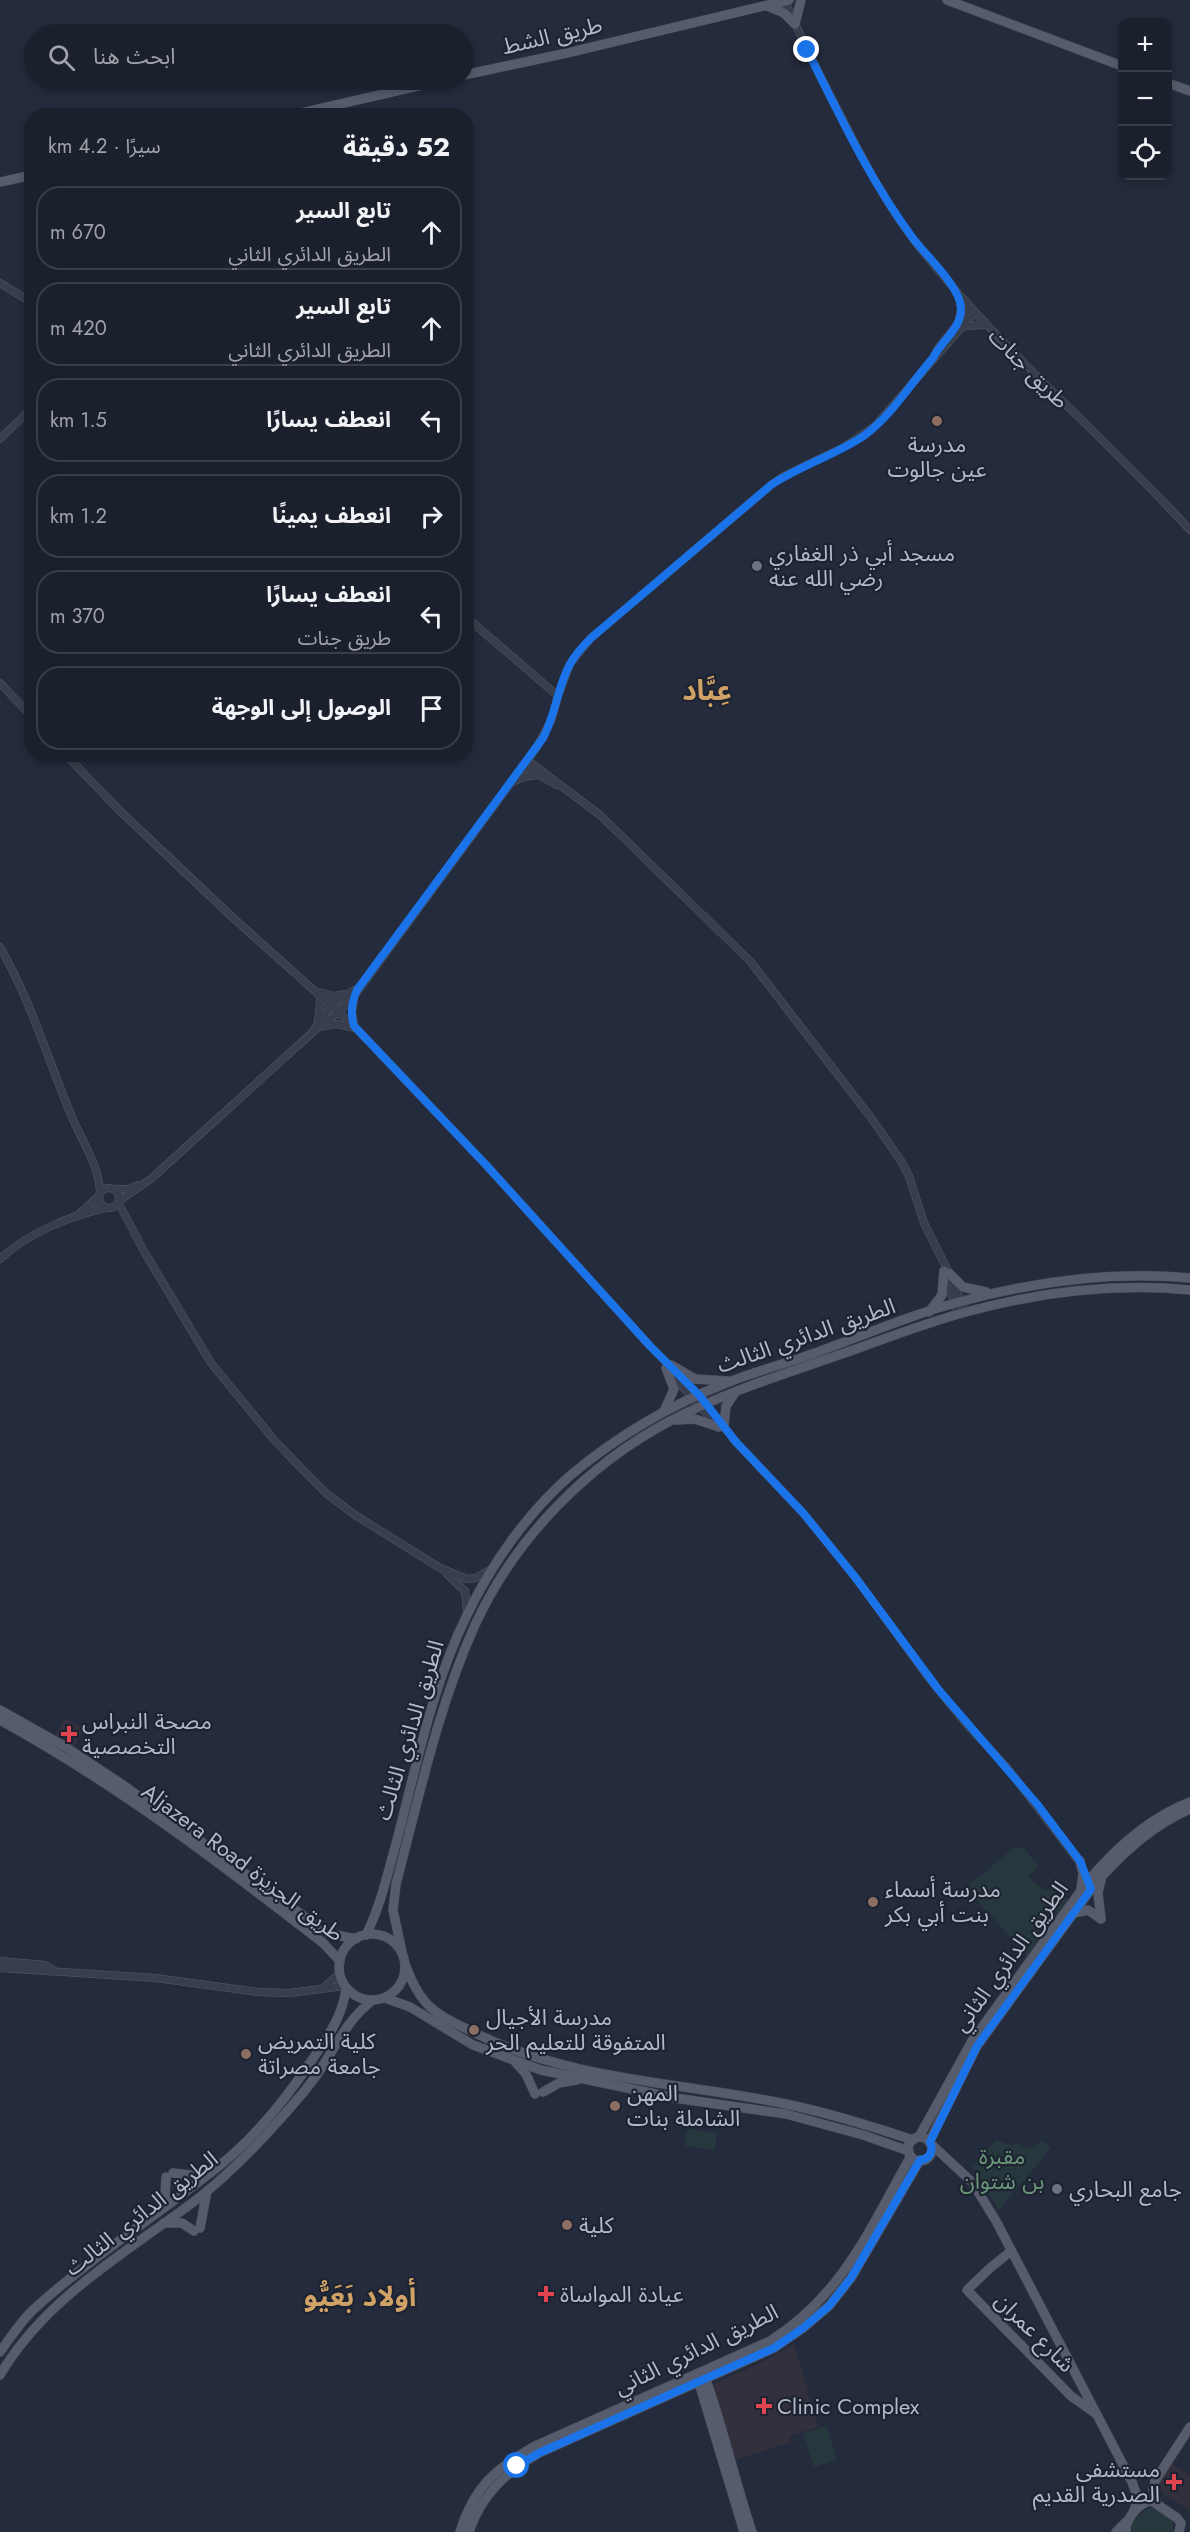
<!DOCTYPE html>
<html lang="ar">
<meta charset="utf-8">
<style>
:root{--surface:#1b202d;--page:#282d39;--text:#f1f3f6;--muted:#a0a3aa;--line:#393e49}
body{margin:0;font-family:Jost,"Noto Sans Arabic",sans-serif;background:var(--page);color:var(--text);direction:rtl}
.controls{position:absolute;right:18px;top:18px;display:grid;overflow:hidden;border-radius:12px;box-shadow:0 3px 9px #0003}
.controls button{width:54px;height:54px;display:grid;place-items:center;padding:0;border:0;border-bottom:2px solid var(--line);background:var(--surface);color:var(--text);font:30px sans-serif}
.stop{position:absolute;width:18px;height:18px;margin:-14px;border:4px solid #1a73e8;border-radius:50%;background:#fff}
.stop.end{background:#1a73e8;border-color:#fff;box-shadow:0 2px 6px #0008}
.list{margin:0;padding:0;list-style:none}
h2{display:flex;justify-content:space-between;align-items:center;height:78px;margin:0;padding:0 24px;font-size:26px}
h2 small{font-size:20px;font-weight:400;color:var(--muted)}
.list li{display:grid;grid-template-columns:39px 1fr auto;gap:18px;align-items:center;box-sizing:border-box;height:84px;margin:0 12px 12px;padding:0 12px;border:2px solid var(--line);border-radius:24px}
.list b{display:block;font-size:22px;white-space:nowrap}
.list p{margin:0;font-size:20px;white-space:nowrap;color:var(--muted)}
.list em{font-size:20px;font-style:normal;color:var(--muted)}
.icon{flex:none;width:33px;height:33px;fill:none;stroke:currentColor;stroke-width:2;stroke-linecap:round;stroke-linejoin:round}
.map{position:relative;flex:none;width:1190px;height:2532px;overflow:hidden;direction:ltr}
.search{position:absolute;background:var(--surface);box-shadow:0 3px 9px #0003;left:24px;top:24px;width:450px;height:66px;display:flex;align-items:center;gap:15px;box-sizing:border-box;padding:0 21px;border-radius:33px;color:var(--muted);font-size:22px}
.panel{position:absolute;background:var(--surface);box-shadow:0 3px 9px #0003;left:24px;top:108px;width:450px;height:654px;border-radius:24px;direction:rtl}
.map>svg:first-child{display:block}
.medical{fill:#33303d}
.green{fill:#26373d}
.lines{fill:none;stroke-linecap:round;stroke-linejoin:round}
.minor-casing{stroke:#535967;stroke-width:8}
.major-casing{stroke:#414755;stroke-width:10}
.minor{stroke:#383e4c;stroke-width:7}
.major{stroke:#565c6c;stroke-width:9}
.route{stroke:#1a73e8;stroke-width:8}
.education-dot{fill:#8d6e63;stroke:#1d2331;stroke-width:2}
.worship-dot{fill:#6b7280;stroke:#1d2331;stroke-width:2}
.health-dot{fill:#e0444e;stroke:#1d2331;stroke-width:2}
.labels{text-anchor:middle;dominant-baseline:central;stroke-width:4.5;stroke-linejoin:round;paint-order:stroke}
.street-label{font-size:22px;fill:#b4b9c7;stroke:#1d2331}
.poi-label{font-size:22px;fill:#b4b9c7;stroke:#1d2331;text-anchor:start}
.park-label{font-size:22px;fill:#6b987b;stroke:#1d2331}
.district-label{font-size:28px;font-weight:bold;fill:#d1a265;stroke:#1d2331}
</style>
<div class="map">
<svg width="1190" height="2532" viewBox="0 0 1190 2532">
<rect width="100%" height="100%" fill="#242b3c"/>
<g class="medical">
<polygon points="65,1718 84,1729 72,1749 53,1739"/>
<polygon points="794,2344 818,2427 789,2436 791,2442 735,2460 710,2386 765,2361"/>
<polygon points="1171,2463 1190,2476 1190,2511 1155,2488"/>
</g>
<g class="green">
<polygon points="1015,1847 1024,1848 1039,1866 1028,1876 1041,1888 1062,1893 1070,1902 1028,1958 979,1902 974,1901 962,1891"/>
<polygon points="687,2129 717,2133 715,2150 684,2146"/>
<polygon points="996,2140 1013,2146 1016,2143 1029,2148 1043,2141 1051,2148 999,2210 971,2167"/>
<polygon points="827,2426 837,2460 814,2467 803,2433"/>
<path d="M1153,2508L1157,2509L1173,2522L1174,2532H1133L1130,2530V2525C1136,2518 1143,2509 1153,2508Z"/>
</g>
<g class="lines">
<g class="minor-casing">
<g id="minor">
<path d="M785,1C803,43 824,83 845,124C867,167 889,209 920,248C1001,350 1102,434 1190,530"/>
<polyline points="0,283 32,303"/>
<polyline points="959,297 961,308 959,321"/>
<polyline points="962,326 986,325"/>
<polyline points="934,356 938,348 970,309"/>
<polyline points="0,439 32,408"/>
<polyline points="466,617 558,696"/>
<polyline points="0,683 32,717"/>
<polyline points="65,754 119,810 231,916 356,1028 487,1166 650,1346 699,1395 736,1442"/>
<polyline points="527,760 600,815 750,961 872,1119 901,1161 909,1176 924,1223 949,1273 966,1312"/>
<polyline points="523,766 557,785"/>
<polyline points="512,782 524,777 538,775"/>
<path d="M0,947C31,1001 48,1060 72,1117C82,1142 100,1166 100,1194"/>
<polyline points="319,992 334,996 346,994"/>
<polyline points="318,1021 321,994"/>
<polyline points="324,1026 336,1024 355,1028"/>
<polyline points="354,1026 352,1011 354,999"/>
<path d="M314,1030C321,1015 341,996 357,989"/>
<circle cx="109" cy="1198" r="10"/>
<polyline points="114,1189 128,1189 139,1185"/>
<polyline points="119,1201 152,1178 314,1031 339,1012 355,995 535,750 552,719 558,696 570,664 591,638 771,485 785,475 842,448 876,425 974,313"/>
<polyline points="118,1202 145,1253 211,1363 275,1441 305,1472 327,1494 355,1515 440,1568 467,1579 476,1578 488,1571"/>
<polyline points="78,1215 99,1196"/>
<path d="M0,1259C27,1234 70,1215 107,1208"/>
<polyline points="945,1275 958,1314"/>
<polyline points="669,1372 718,1426"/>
<polyline points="733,1439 804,1514 855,1577 928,1677 967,1725 1005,1765 1081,1864"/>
<polyline points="447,1574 465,1591 467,1611"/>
<polyline points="0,1961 45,1965 53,1970"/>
<polyline points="0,1968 156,1978 258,1992 289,1993 345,1986"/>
<polyline points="322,1989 340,1973"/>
</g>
</g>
<g class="major-casing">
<g id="major">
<polyline points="947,0 1122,66"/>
<polyline points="767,6 784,13 795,24"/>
<polyline points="795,24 801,0"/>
<polyline points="464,75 567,53 789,0"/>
<polyline points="1168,83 1190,91"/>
<polyline points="288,116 444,80"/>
<polyline points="0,182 32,175"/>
<polyline points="949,1273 963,1287 986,1292"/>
<polyline points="929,1312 942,1295 944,1271"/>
<polyline points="671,1365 695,1379 727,1381"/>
<polyline points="664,1411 674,1389 666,1368"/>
<polyline points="676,1420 695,1419 719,1427"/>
<polyline points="724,1425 726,1406 734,1394"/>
<polyline points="0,1710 64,1746 123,1785 327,1933 356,1939"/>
<path d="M0,1720C115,1783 220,1863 323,1943L340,1961"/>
<polyline points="1080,1861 1083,1874 1081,1888"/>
<polyline points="1074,1913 1088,1910 1101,1919"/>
<polyline points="1101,1919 1098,1893 1101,1880"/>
<circle cx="372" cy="1967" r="33"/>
<path d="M366,1935C381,1905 388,1872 397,1840C417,1764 432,1686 467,1615C492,1563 528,1512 572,1474C619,1435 672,1404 729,1382C756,1371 785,1364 812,1354C862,1336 912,1314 963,1301C1037,1281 1113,1271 1190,1278"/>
<path d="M402,1952L393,1910L396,1884C419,1797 438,1707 475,1625C515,1538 587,1465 670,1421C729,1390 794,1371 856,1349C892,1336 929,1322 966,1312C1039,1292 1115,1283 1190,1290"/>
<path d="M405,1964C411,1979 416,1992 427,2004C440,2017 457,2024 473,2032C570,2081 682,2082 786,2104C829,2113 871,2126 913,2140"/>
<polyline points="385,1998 410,2007 473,2045 541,2070 675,2098 786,2114 863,2135 909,2151"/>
<polyline points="516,2063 526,2074 535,2094"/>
<polyline points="543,2092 559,2083 577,2080"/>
<path d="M919,2137L972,2041L1088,1881C1115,1849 1151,1817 1190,1802"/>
<circle cx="920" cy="2149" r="12"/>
<path d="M929,2142L977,2046L1091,1889C1117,1858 1152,1825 1190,1809"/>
<polyline points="931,2144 972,2182 996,2221 1132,2482 1138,2499 1133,2513"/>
<polyline points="173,2173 191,2175 209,2172"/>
<polyline points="159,2209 165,2198 166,2177"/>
<polyline points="164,2223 182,2223 194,2231"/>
<polyline points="200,2228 207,2191"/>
<polyline points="1011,2251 989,2269 967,2290 1071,2396 1095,2413"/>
<path d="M0,2352C10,2338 21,2321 34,2309C89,2259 156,2216 214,2170C253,2140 287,2098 314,2057C329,2035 343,2015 346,1988"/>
<path d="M0,2375C46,2297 126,2253 196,2200C230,2174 262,2140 290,2108C299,2098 308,2087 316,2076C335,2049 346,2020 373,2000"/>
<path d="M706,2380C724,2430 735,2482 752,2532"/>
<polyline points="699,2383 744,2532"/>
<polyline points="1157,2503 1153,2490 1155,2481 1190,2427"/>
<path d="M460,2532C474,2487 495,2469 535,2446L770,2341C843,2295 870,2228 911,2156"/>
<path d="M469,2532C481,2495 506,2472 539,2453L774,2348L803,2328L829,2306L851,2278L920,2160"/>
<polyline points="1116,2532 1127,2521"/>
<path d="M1126,2532C1125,2519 1139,2502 1152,2501L1177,2518L1181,2523L1179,2532"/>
</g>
</g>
<use href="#minor" class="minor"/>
<use href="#major" class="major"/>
</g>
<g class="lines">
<path class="route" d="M517,2466L539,2453L774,2348L803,2328L829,2306L851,2278L920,2160C930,2159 934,2151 930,2142L977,2046L1091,1889L1080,1861L1037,1804L938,1689L855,1577L804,1514L736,1442L699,1395L650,1346L487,1166L354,1026C350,1012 352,1002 357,990L543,738C556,714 557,688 570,664C575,655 583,646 591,638L771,485C801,465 836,455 865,435C892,415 911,383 933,358C941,341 962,328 961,308C960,286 925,255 912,237C869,179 839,114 807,50"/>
</g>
<g class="education-dot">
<circle cx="937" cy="421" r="6"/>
<circle cx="873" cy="1902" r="6"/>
<circle cx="474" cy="2030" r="6"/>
<circle cx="246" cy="2054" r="6"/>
<circle cx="615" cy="2106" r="6"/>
<circle cx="567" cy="2225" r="6"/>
</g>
<g class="worship-dot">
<circle cx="757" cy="566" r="6"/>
<circle cx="1057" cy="2189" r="6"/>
</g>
<g class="health-dot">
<path d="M66 1725h6v6h6v6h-6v6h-6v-6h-6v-6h6z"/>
<path d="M543 2285h6v6h6v6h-6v6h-6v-6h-6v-6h6z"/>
<path d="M761 2397h6v6h6v6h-6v6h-6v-6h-6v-6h6z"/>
<path d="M1171 2473h6v6h6v6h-6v6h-6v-6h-6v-6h6z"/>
</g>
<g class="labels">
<g class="street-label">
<text transform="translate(552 35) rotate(-13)">طريق الشط</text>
<text transform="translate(1029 368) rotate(45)">طريق جنات</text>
<text transform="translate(806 1335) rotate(-19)">الطريق الدائري الثالث</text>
<text transform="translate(409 1730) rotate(-73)">الطريق الدائري الثالث</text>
<text transform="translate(243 1862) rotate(37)">Aljazera Road طريق الجزيزة</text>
<text transform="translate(1010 1956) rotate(-54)">الطريق الدائري الثاني</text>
<text transform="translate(141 2213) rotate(-38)">الطريق الدائري الثالث</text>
<text transform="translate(1035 2332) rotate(45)">شارع عمران</text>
<text transform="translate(696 2349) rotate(-26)">الطريق الدائري الثاني</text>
</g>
<g class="poi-label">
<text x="937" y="444" text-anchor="middle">مدرسة<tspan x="937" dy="25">عين جالوت</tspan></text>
<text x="769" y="553">مسجد أبي ذر الغفاري<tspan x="769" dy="25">رضي الله عنه</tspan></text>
<text x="82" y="1721">مصحة النبراس<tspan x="82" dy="25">التخصصية</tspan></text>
<text x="885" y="1889">مدرسة أسماء<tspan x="885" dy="25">بنت أبي بكر</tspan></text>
<text x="486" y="2017">مدرسة الأجيال<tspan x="486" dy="25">المتفوقة للتعليم الحر</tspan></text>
<text x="258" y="2041">كلية التمريض<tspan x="258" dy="25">جامعة مصراتة</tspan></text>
<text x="627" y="2093">المهن<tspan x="627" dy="25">الشاملة بنات</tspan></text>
<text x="1069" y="2189">جامع البحاري</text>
<text x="579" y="2225">كلية</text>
<text x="560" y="2294">عيادة المواساة</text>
<text x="777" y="2406">Clinic Complex</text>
<text x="1160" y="2469" text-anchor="end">مستشفى<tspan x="1160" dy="25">الصدرية القديم</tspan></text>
</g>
<g class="park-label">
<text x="1002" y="2156">مقبرة<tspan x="1002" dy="25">بن شتوان</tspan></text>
</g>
<g class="district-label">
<text x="707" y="690">عِبَّاد</text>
<text x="360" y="2296">أولاد بَعَيُّو</text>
</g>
</g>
</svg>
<div class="controls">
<button>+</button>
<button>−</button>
<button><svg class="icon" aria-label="locate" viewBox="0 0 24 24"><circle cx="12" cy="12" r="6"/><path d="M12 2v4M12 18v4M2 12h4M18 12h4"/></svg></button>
</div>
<div class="stop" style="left:517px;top:2466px"></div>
<div class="stop end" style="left:807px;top:50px"></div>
<div class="search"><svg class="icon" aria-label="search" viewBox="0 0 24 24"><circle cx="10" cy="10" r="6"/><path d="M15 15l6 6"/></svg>ابحث هنا</div>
<section class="panel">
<h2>52 دقيقة<small>سيرًا · 4.2 km</small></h2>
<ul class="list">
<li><svg class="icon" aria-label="ahead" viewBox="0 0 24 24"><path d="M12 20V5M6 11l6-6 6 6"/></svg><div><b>تابع السير</b><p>الطريق الدائري الثاني</p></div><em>670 m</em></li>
<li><svg class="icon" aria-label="ahead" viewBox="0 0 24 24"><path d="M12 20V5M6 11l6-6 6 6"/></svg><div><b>تابع السير</b><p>الطريق الدائري الثاني</p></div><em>420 m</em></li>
<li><svg class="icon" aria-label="left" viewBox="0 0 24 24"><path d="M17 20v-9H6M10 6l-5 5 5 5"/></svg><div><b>انعطف يسارًا</b></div><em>1.5 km</em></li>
<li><svg class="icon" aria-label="right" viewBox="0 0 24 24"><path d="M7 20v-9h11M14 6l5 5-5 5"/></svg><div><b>انعطف يمينًا</b></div><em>1.2 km</em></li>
<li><svg class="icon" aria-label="left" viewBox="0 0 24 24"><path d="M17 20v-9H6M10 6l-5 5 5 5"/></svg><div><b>انعطف يسارًا</b><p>طريق جنات</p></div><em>370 m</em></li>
<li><svg class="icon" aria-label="arrive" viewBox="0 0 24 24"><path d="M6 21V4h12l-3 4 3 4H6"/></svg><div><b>الوصول إلى الوجهة</b></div></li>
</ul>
</section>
</div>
